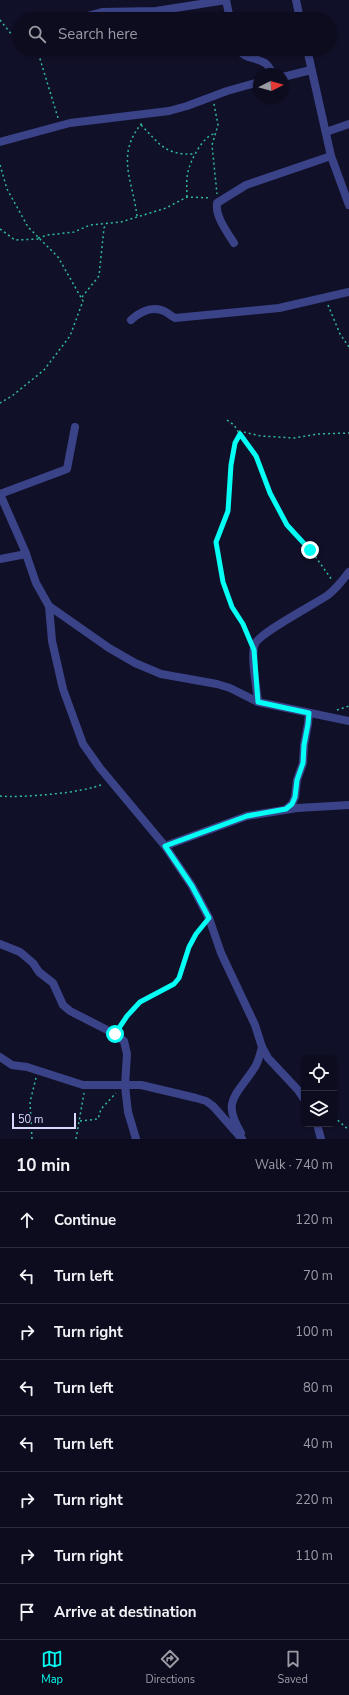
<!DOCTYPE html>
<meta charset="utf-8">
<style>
:root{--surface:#0d0c1f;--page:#161528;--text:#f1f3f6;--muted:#9a9ba4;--line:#2d2c3d;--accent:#04fff5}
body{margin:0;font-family:"Nunito Sans",sans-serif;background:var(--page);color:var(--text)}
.controls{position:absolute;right:12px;bottom:12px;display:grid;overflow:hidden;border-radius:6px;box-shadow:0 1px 3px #0004}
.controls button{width:36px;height:36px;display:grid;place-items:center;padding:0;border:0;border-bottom:1px solid var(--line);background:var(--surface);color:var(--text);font:20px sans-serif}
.compass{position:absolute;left:253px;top:68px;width:36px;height:36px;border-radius:50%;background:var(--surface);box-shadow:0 1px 3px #0004;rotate:84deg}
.scale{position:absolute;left:12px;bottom:10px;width:64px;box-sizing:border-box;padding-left:4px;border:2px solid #d8d9ff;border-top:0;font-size:11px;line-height:14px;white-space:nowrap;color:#d8d9ff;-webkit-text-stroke:3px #111029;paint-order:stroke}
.stop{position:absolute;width:12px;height:12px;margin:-9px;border:3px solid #04fff5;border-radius:50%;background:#fff}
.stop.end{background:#04fff5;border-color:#fff;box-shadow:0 1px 4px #0008}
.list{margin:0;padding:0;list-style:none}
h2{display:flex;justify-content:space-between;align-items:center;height:52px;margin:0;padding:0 16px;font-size:17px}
h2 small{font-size:13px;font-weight:400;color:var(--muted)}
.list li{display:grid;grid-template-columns:26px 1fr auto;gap:12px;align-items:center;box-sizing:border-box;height:56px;padding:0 16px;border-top:1px solid var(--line)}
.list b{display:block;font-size:15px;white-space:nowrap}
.list em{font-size:13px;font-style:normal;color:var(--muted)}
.icon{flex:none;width:22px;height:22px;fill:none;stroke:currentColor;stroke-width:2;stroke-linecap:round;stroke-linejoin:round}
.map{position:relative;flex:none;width:349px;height:1139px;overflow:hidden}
.search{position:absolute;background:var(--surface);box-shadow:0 1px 3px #0004;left:12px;right:12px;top:12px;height:44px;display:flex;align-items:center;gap:10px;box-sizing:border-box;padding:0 14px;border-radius:22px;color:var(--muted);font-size:15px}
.sheet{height:500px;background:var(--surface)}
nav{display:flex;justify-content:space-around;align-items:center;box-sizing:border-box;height:56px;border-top:1px solid var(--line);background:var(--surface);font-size:11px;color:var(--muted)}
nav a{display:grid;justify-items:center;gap:2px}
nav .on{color:var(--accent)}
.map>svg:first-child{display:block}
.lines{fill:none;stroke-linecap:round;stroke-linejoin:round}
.path{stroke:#30bb9f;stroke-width:1.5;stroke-dasharray:2 3;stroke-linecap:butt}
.minor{stroke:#3b4388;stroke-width:8}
.tertiary{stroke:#3b4388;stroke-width:8}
.route{stroke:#04fff5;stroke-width:5}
</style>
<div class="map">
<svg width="349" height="1139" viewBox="0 0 349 1139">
<rect width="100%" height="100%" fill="#111029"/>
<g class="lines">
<g class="path">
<polyline points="0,20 12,35 19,38"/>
<polyline points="37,49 58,118"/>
<polyline points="214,104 218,125 212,145 217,194"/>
<path d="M141,125C161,145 164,155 195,154"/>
<polyline points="0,165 7,189 28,227 58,257 83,301 70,336 44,370 12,396 0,403"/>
<path d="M187,197C187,189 186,180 188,172C190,161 203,136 214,134"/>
<path d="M137,216C133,181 115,155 142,123"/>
<polyline points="0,229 15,240 39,239"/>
<polyline points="38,238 48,235 74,232 90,225 121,222 134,218 166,208 187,197 211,198"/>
<polyline points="82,297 99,276 104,228 107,223"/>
<polyline points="328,305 340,334 349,347"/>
<polyline points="227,420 234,425 242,438 256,456 270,493 287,525 310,549 332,580"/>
<polyline points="239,431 261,436 294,438 318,434 349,433"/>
<polyline points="240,434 235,443 231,465 228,511 216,542 223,582 235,614 243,624 250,639"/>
<polyline points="337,710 349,706"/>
<path d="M0,796C21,798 84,793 103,784"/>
<polyline points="120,1028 127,1016 140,1002 174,985 179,978 189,947 196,934 203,925"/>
<polyline points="334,1117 349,1130"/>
<polyline points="80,1121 98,1119 101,1109 116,1093"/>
<polyline points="32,1139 30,1102 36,1078"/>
<polyline points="76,1139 84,1093"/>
</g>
<g class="minor">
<polyline points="226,0 230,19"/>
<polyline points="76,19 102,12 156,11 226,0"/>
<path d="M238,49C245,59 255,57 265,63C268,65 271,70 273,74"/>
<polyline points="283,77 311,70"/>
<polyline points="326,132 349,124"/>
<polyline points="0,142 70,123 169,111 187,106 227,91 259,82"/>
<path d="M234,243C227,232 215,216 217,203L246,185L331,156"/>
<path d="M131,320C140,312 152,306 164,311C168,313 171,316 175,318L279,308L349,292"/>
<polyline points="0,494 25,551 36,583 49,606 109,648 135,663 161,674 217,684 230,688 258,702 349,721"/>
<polyline points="0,494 67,469 75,427"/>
<polyline points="0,559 26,554"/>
<polyline points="49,606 52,641 63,689 83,744 100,768 165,846 192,886 209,918 221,953 255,1025 262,1047 268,1058 298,1090 304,1099"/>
<path d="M258,702C257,689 250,656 255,644C259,633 315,604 328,595C336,589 343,580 349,572"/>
<polyline points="286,809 292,804 295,797 297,780 303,763 304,745 308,724 309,713"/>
<polyline points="165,846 247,816 297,808 349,805"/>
<polyline points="0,944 20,952 33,963 39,972 53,983 63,1005 70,1011 115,1034 124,1041 127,1054 125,1086 128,1112 136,1139"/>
<polyline points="0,1057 12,1065 27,1067 83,1085 141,1085 196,1098 206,1101 213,1106 242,1139"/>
<polyline points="317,1124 321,1139"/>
<path d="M241,1133C222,1101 235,1097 253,1070C258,1064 260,1055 262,1047"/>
</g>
<g class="tertiary">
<polyline points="296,0 300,19"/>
<polyline points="307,49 331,156 349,205"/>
</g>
</g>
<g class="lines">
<polyline class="route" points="115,1034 127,1016 140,1002 174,984 179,978 189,947 196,934 209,918 192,886 165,846 247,816 286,809 292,804 295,797 297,780 303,763 304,745 308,724 309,713 258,702 254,650 243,624 232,607 223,582 216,542 228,511 231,465 235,443 240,434 256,456 270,493 287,525 310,550"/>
</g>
</svg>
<div class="controls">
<button><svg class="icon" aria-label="locate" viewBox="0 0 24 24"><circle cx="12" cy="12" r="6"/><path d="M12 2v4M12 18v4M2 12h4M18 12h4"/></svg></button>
<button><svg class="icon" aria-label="layers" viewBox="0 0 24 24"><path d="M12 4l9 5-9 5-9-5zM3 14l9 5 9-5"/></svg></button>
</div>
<svg class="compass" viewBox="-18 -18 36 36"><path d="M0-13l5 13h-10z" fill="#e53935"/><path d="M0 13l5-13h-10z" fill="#9a9ba4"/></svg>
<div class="scale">50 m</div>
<div class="stop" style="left:115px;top:1034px"></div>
<div class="stop end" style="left:310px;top:550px"></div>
<div class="search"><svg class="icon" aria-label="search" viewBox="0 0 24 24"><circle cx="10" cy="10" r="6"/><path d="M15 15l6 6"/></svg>Search here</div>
</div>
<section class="sheet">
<h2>10 min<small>Walk · 740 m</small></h2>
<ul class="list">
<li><svg class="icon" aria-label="ahead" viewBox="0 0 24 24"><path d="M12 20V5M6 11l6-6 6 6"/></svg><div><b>Continue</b></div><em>120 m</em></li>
<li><svg class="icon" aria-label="left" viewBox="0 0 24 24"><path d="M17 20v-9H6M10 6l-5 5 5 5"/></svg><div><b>Turn left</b></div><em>70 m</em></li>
<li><svg class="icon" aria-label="right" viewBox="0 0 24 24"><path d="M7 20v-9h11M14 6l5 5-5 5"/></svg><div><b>Turn right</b></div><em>100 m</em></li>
<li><svg class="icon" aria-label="left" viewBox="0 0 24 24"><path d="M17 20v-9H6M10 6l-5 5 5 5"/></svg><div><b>Turn left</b></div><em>80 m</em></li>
<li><svg class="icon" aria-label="left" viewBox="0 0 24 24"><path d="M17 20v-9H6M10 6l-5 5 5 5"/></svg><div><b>Turn left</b></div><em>40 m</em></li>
<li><svg class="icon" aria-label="right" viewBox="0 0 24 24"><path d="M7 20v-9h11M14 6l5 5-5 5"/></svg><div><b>Turn right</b></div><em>220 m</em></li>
<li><svg class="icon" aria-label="right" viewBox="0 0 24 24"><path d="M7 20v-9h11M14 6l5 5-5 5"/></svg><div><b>Turn right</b></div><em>110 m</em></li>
<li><svg class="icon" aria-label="arrive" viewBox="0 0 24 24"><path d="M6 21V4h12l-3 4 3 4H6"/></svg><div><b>Arrive at destination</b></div></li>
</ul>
</section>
<nav>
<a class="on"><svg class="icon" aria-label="map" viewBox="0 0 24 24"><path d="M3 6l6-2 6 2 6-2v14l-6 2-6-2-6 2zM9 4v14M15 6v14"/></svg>Map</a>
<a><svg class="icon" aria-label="directions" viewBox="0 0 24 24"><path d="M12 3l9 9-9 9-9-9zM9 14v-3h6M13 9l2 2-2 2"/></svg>Directions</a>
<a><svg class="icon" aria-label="saved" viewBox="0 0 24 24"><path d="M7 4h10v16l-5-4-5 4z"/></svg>Saved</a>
</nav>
